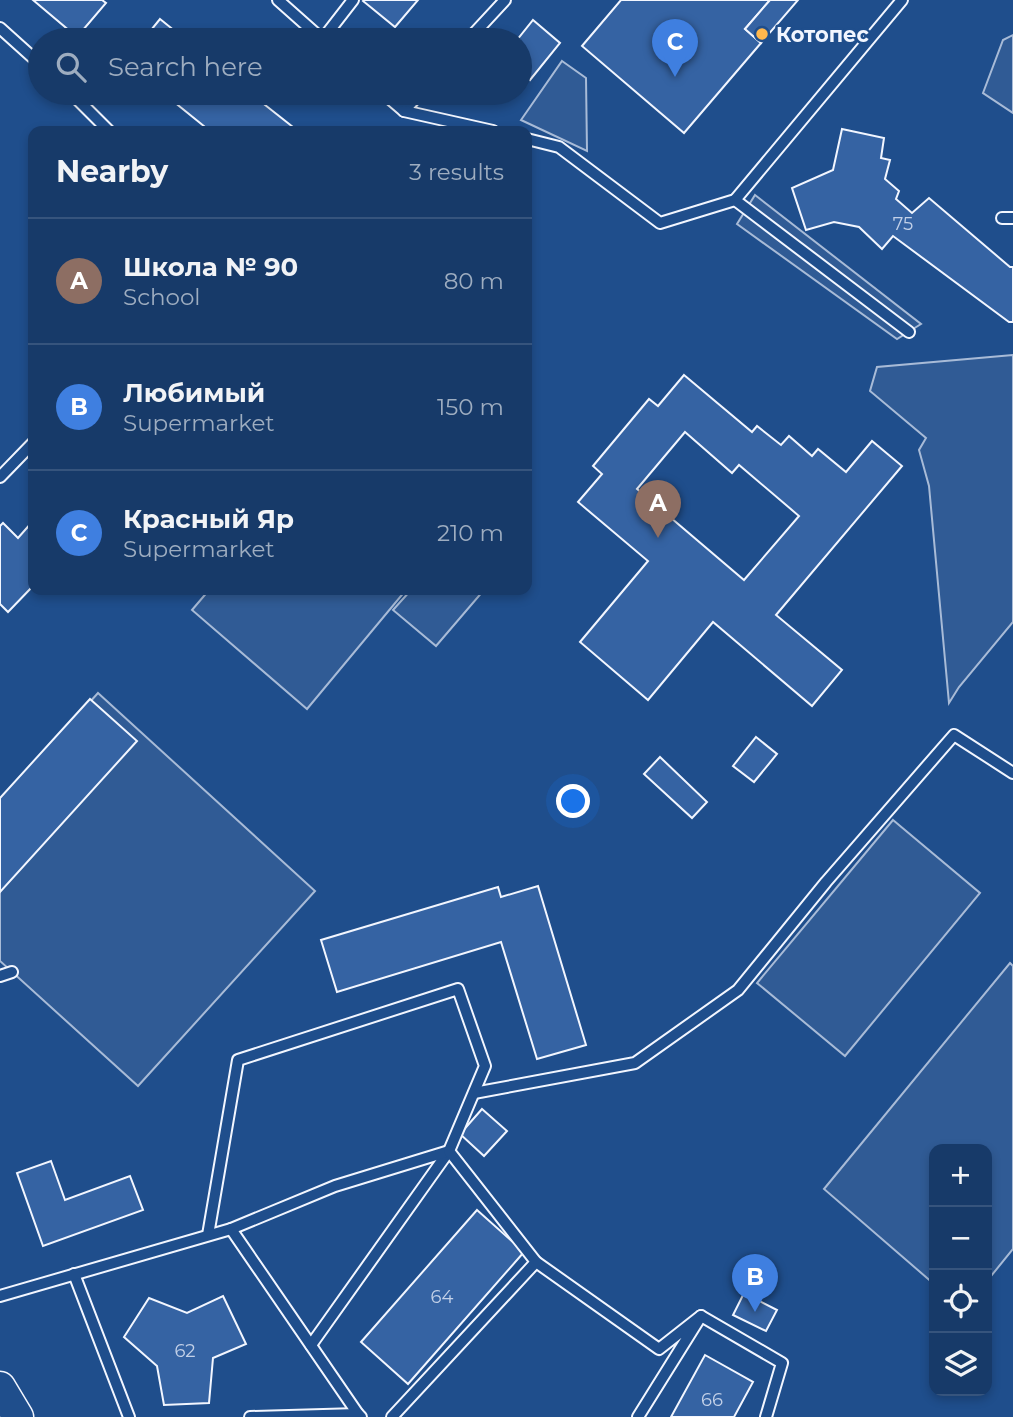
<!DOCTYPE html>
<meta charset="utf-8">
<style>
:root{--surface:#173a69;--page:#244571;--text:#f1f3f6;--muted:#9eadc0;--line:#36547d;--accent:#ffb74d}
body{margin:0;font-family:Montserrat,sans-serif;background:var(--page);color:var(--text)}
.controls{position:absolute;right:21px;bottom:21px;display:grid;overflow:hidden;border-radius:14px;box-shadow:0 4px 10px #0003}
.controls button{width:63px;height:63px;display:grid;place-items:center;padding:0;border:0;border-bottom:2px solid var(--line);background:var(--surface);color:var(--text);font:35px sans-serif}
.you{position:absolute;left:574px;top:802px;width:24px;height:24px;margin:-18px;border:5px solid #fff;border-radius:50%;background:#1a73e8;box-shadow:0 0 0 10px #1a73e833}
.badge{display:grid;place-items:center;width:46px;height:46px;border-radius:50%;background:var(--accent);color:#fff;font-size:23px;font-weight:700}
.pin{position:absolute;translate:-50% -58px;filter:drop-shadow(0 2px 4px #0008)}
.pin::after{content:'';position:absolute;top:37px;width:24px;height:21px;background:inherit;clip-path:polygon(0 0,100% 0,50% 100%)}
.list{margin:0;padding:0;list-style:none}
h2{display:flex;justify-content:space-between;align-items:center;height:91px;margin:0;padding:0 28px;font-size:30px}
h2 small{font-size:23px;font-weight:400;color:var(--muted)}
.list li{display:grid;grid-template-columns:46px 1fr auto;gap:21px;align-items:center;box-sizing:border-box;height:126px;padding:0 28px;border-top:2px solid var(--line)}
.list b{display:block;font-size:26px;white-space:nowrap}
.list p{margin:0;font-size:23px;white-space:nowrap;color:var(--muted)}
.list em{font-size:23px;font-style:normal;color:var(--muted)}
.icon{flex:none;width:38px;height:38px;fill:none;stroke:currentColor;stroke-width:2;stroke-linecap:round;stroke-linejoin:round}
.map{position:relative;flex:none;width:1013px;height:1417px;overflow:hidden}
.search{position:absolute;background:var(--surface);box-shadow:0 4px 10px #0003;left:28px;top:28px;width:504px;height:77px;display:flex;align-items:center;gap:18px;box-sizing:border-box;padding:0 24px;border-radius:38px;color:var(--muted);font-size:26px}
.panel{position:absolute;background:var(--surface);box-shadow:0 4px 10px #0003;left:28px;top:126px;width:504px;height:469px;border-radius:14px}
.map>svg:first-child{display:block}
.built{fill:#305b95;stroke:#a8bbd7;stroke-width:2}
.building{fill:#3563a3;stroke:#f2f6ff;stroke-width:2;fill-rule:evenodd}
.lines{fill:none;stroke-linecap:round;stroke-linejoin:round}
.lane-casing{stroke:#f2f6ff;stroke-width:14}
.secondary-casing{stroke:#f2f6ff;stroke-width:33}
.lane{stroke:#1f4e8c;stroke-width:10}
.secondary{stroke:#1f4e8c;stroke-width:30}
.poi-dot{fill:#ffb74d;stroke:#1f4e8c;stroke-width:2.5}
.labels{text-anchor:middle;dominant-baseline:central;stroke-width:5;stroke-linejoin:round;paint-order:stroke}
.number-label{font-size:18px;fill:#c3d1e8}
.poi-label{font-size:21px;font-weight:bold;fill:#f2f6ff;stroke:#1f4e8c;text-anchor:start}
</style>
<div class="map">
<svg width="1013" height="1417" viewBox="0 0 1013 1417">
<rect width="100%" height="100%" fill="#1f4e8c"/>
<g class="built">
<polygon points="1013,35 1013,113 983,93 1003,40"/>
<polygon points="562,61 586,78 587,151 521,120"/>
<polygon points="755,195 921,324 897,339 737,224"/>
<polygon points="1013,355 1013,622 959,687 949,703 929,486 919,450 926,438 870,391 877,367"/>
<polygon points="209,590 406,590 307,709 192,610"/>
<polygon points="411,590 484,590 436,646 393,610"/>
<polygon points="98,693 315,891 138,1086 0,961 0,801"/>
<polygon points="893,820 980,893 845,1056 757,983"/>
<polygon points="1010,963 1013,966 1013,1249 987,1281 987,1149 934,1149 934,1284 824,1189"/>
</g>
<g class="building">
<polygon points="33,0 102,0 106,3 77,37"/>
<polygon points="364,0 418,0 395,27 368,5 363,1"/>
<polygon points="621,0 770,0 745,29 761,43 684,133 582,46"/>
<polygon points="770,0 798,0 761,43 745,29"/>
<polygon points="160,19 186,40 143,40"/>
<polygon points="533,20 560,43 530,80 520,72 520,40 517,40"/>
<polygon points="163,93 250,93 298,131 210,131"/>
<polygon points="842,129 884,138 881,158 890,160 885,179 899,191 896,199 912,213 929,198 1010,267 1013,267 1013,322 1009,322 893,236 882,249 859,227 834,222 806,230 792,188 833,170"/>
<path d="M684,375L752,432L757,426L781,445L789,436L812,456L818,449L846,472L872,441L902,466L776,615L842,670L812,706L713,622L648,700L580,642L648,561L578,502L602,474L593,466L649,399L658,406ZM685,432L732,473L739,465L799,516L744,580L637,489Z"/>
<polygon points="33,521 33,586 8,612 0,604 0,526 3,523 18,538"/>
<polygon points="90,699 137,741 0,892 0,798"/>
<polygon points="756,737 777,754 754,782 733,766"/>
<polygon points="660,757 707,802 692,818 644,774"/>
<polygon points="538,886 586,1045 537,1059 501,942 337,992 321,940 498,887 501,897"/>
<polygon points="482,1109 507,1131 484,1156 460,1134"/>
<polygon points="51,1161 65,1200 130,1176 143,1210 43,1246 17,1173"/>
<polygon points="477,1210 524,1252 408,1384 361,1342"/>
<polygon points="744,1293 777,1310 766,1331 733,1315"/>
<polygon points="223,1296 246,1344 213,1358 209,1403 164,1405 157,1366 124,1337 149,1298 187,1313"/>
<polygon points="705,1355 753,1382 734,1417 671,1417"/>
</g>
<g class="lines">
<g class="lane-casing">
<g id="lane">
<polyline points="278,0 323,40"/>
<polyline points="0,28 40,64"/>
<polyline points="322,40 353,0"/>
<polyline points="468,40 505,0"/>
<polyline points="71,93 109,131"/>
<polyline points="383,93 404,111 420,93"/>
<polyline points="404,111 493,131"/>
<polyline points="527,139 559,147 660,223 735,200 902,0"/>
<polyline points="735,200 909,332"/>
<polyline points="1002,218 1013,218"/>
<polyline points="0,477 33,443"/>
<polyline points="0,976 12,972"/>
<polyline points="474,1093 635,1063 738,990 826,882 954,735 1013,773"/>
<polyline points="231,1229 358,1414 357,1417"/>
<polyline points="208,1235 238,1060 458,989 485,1066 449,1151 311,1345"/>
<polyline points="536,1262 659,1349 701,1316 638,1417"/>
<polyline points="74,1274 129,1417"/>
<polyline points="0,1296 231,1229 335,1186 449,1151"/>
<polyline points="701,1316 782,1363 766,1417"/>
<polyline points="250,1417 358,1414 361,1417"/>
<polyline points="392,1417 536,1262 449,1151"/>
</g>
</g>
<g class="secondary-casing">
<polyline id="secondary" points="0,1387 18,1417"/>
</g>
<use href="#lane" class="lane"/>
<use href="#secondary" class="secondary"/>
</g>
<circle class="poi-dot" cx="762" cy="34" r="7"/>
<g class="labels">
<g class="number-label">
<text x="903" y="224">75</text>
<text x="442" y="1297">64</text>
<text x="185" y="1351">62</text>
<text x="712" y="1400">66</text>
</g>
<g class="poi-label">
<text x="776" y="34">Котопес</text>
</g>
</g>
</svg>
<div class="controls">
<button>+</button>
<button>−</button>
<button><svg class="icon" aria-label="locate" viewBox="0 0 24 24"><circle cx="12" cy="12" r="6"/><path d="M12 2v4M12 18v4M2 12h4M18 12h4"/></svg></button>
<button><svg class="icon" aria-label="layers" viewBox="0 0 24 24"><path d="M12 4l9 5-9 5-9-5zM3 14l9 5 9-5"/></svg></button>
</div>
<div class="you"></div>
<div class="pin badge" style="left:658px;top:538px;background:#8d6e63">A</div>
<div class="pin badge" style="left:755px;top:1312px;background:#3f7fe0">B</div>
<div class="pin badge" style="left:675px;top:77px;background:#3f7fe0">C</div>
<div class="search"><svg class="icon" aria-label="search" viewBox="0 0 24 24"><circle cx="10" cy="10" r="6"/><path d="M15 15l6 6"/></svg>Search here</div>
<section class="panel">
<h2>Nearby<small>3 results</small></h2>
<ul class="list">
<li><span class="badge" style="background:#8d6e63">A</span><div><b>Школа № 90</b><p>School</p></div><em>80 m</em></li>
<li><span class="badge" style="background:#3f7fe0">B</span><div><b>Любимый</b><p>Supermarket</p></div><em>150 m</em></li>
<li><span class="badge" style="background:#3f7fe0">C</span><div><b>Красный Яр</b><p>Supermarket</p></div><em>210 m</em></li>
</ul>
</section>
</div>
